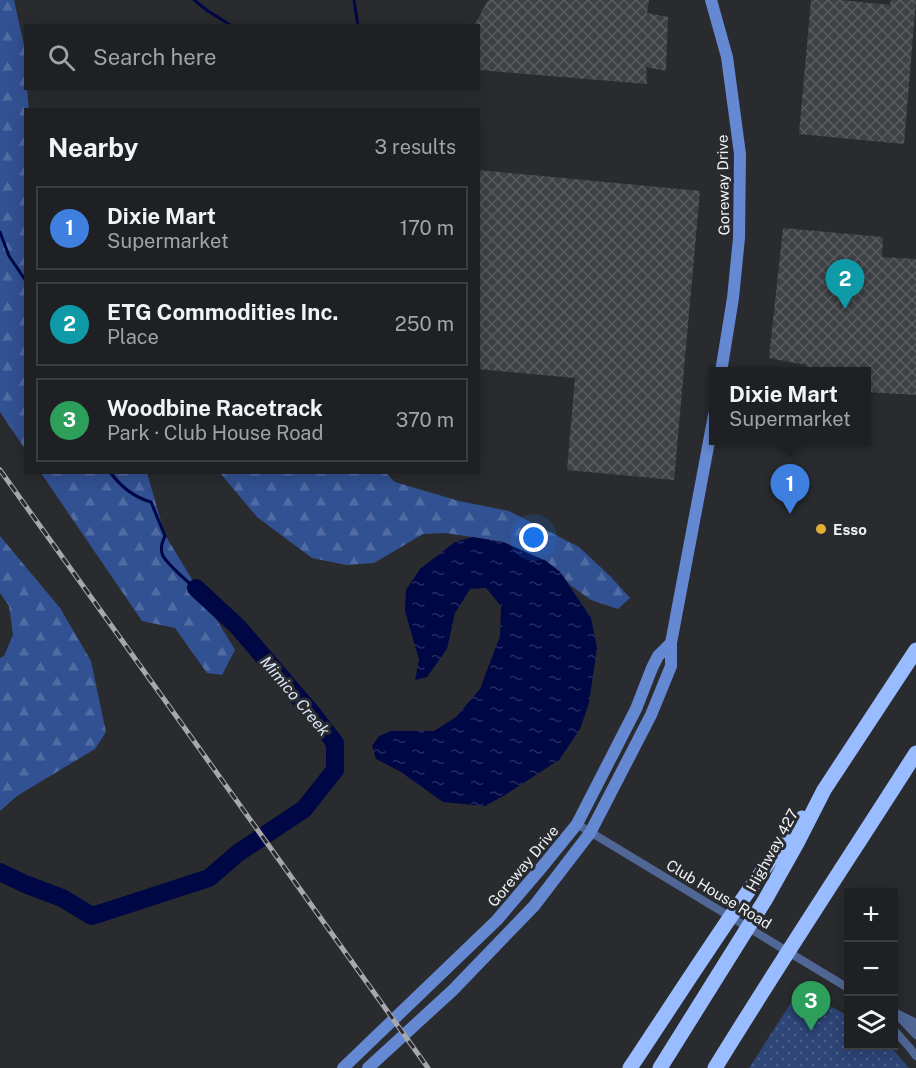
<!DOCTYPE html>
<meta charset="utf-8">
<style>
:root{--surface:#1f2023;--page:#2c2d30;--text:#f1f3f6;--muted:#a1a3a6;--line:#3c3e41;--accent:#db2777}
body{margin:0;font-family:"Public Sans",sans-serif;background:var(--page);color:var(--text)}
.controls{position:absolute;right:18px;bottom:18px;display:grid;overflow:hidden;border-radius:0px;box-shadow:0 3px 15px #0003}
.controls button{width:54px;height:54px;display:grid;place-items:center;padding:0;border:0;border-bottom:2px solid var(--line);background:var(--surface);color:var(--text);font:30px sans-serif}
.you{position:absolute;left:534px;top:538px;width:21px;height:21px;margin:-15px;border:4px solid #fff;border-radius:50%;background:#1a73e8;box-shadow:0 0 0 9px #1a73e833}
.badge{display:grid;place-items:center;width:39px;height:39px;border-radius:50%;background:var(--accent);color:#fff;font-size:20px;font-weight:700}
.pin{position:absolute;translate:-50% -50px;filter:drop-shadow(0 2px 3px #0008)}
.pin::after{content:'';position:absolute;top:32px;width:21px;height:18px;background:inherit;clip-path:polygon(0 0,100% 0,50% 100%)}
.popup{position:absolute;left:709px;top:367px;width:162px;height:78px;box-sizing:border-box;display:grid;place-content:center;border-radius:0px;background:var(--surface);filter:drop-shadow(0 2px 4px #0005);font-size:20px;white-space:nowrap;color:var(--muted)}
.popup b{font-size:22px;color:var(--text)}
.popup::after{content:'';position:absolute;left:50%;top:100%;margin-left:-12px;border:12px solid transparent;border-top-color:var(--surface)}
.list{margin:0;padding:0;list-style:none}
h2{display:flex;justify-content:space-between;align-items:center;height:78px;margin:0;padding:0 24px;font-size:26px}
h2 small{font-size:20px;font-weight:400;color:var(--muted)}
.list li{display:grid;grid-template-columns:39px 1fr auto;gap:18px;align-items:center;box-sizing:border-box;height:84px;margin:0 12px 12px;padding:0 12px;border:2px solid var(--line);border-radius:0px}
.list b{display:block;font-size:22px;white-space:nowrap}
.list p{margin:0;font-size:20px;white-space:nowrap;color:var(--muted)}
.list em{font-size:20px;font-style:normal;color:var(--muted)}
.icon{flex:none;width:33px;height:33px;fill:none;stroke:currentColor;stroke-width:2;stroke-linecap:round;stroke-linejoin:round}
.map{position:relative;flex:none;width:916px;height:1068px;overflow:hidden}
.search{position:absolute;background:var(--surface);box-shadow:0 3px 15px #0003;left:24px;top:24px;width:456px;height:66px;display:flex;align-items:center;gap:15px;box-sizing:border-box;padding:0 21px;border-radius:0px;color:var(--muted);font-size:22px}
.panel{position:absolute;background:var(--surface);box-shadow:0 3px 15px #0003;left:24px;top:108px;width:456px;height:366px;border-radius:0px}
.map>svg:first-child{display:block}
.grass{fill:url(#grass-dots)}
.forest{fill:url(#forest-firs)}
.water{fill:url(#water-ripples)}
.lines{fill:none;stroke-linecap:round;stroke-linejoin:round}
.stream{stroke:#000745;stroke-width:3}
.river{stroke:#000745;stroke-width:18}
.building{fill:url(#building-cross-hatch)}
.minor{stroke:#506795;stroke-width:8}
.tertiary{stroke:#506795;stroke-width:10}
.secondary{stroke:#6488d1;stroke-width:12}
.motorway{stroke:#9bf;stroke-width:15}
.rail-casing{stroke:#a6a8ab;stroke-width:5}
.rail{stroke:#292b2f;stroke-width:3;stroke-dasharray:9;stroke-linecap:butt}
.poi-dot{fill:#e3ae35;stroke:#292b2f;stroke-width:2}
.labels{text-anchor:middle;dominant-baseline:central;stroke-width:6;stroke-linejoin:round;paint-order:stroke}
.street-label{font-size:15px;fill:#f0f1f4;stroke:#292b2f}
.poi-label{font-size:15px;font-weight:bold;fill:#f0f1f4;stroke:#292b2f;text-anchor:start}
.water-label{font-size:16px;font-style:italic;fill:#dbe5f8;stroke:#292b2f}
</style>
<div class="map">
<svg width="916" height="1068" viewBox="0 0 916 1068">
<defs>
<pattern id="grass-dots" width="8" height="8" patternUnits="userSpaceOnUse" patternTransform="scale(1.5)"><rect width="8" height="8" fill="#2d4577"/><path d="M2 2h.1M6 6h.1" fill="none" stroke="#4c608b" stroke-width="1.8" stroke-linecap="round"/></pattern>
<pattern id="forest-firs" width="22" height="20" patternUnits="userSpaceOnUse" patternTransform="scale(1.5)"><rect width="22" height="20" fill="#325192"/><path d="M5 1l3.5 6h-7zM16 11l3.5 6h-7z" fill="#506aa2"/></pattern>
<pattern id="water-ripples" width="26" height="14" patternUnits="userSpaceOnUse" patternTransform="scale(1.5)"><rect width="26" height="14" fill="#000745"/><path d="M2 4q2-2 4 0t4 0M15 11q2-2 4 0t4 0" fill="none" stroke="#262c60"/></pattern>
<pattern id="building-cross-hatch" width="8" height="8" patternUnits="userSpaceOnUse" patternTransform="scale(1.5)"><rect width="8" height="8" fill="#3e4145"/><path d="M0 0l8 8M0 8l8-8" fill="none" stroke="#5a5d60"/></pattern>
</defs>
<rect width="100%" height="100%" fill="#292b2f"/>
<polygon class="grass" points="800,989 848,1016 848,1046 890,1046 909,1068 749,1068"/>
<g class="forest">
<polygon points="0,0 14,0 24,45 26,88 27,89 29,109 26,110 25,449 0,412"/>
<polygon points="41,473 147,473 165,535 235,650 222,675 207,673 175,628 142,621"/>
<polygon points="220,473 386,473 395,482 459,501 509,511 579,547 611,577 630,598 618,609 591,600 570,585 560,572 546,561 503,542 446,533 423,534 374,563 346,565 312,558 257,517"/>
<polygon points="0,536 60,608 91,661 106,732 95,749 17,796 0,811 0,658 4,656 13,635 9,606 0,593"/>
</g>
<polygon class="water" points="473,537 503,542 546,561 560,572 591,618 597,648 589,703 580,729 559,760 505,795 485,806 443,802 401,772 376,759 372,746 379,736 391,731 434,731 456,717 480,689 500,636 501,606 486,588 470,589 455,613 447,649 427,677 415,680 419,660 405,611 406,590 420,569 455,542"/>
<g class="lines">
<g class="stream">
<polyline points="194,0 208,11 232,26"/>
<polyline points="354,0 358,26"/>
<polyline points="0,232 9,256 26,281"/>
<path d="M110,472C121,487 133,497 151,502L165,536C162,542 160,550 163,556C167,563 189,584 196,588"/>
</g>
<polyline class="river" points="0,872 25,884 62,898 92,916 209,878 238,853 304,809 335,770 335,743 311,712 238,627 196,588"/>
</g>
<g class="building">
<polygon points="488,0 649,0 647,13 668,17 666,71 646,67 647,84 478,70 478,26 474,26"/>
<polygon points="811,0 840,0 890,5 891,0 916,0 904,144 799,134"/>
<polygon points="478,170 700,191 674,480 567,470 575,378 478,369"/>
<polygon points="783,228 883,237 882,257 916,259 916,395 866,392 866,372 806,372 806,365 769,358"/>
</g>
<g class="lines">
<g class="minor">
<polyline points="577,824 848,988"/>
<polyline points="900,1018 916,1035"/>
<polyline points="894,1030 910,1048 916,1056"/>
</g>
<polyline class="tertiary" points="894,1013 916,1024"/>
<g class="secondary">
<polyline points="711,0 727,57 740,154 739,238 733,298 721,372"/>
<polyline points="343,1068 497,920 542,867 577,824 636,709 652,668 658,656 671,643"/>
<polyline points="368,1068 453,990 534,906 590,833 651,715 671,666 671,643 714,415"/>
</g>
<g class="motorway">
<path d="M630,1068C686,984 740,898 802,818"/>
<polyline points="660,1068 765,900 797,843 824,790 916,650"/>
<path d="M715,1068C780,962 849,858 916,753"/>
</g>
<g class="rail-casing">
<polyline id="rail" points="0,470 428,1068"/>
</g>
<use href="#rail" class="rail"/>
</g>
<circle class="poi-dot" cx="821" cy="529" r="6"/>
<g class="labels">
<g class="street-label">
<text transform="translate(723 185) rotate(-91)">Goreway Drive</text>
<text transform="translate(772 850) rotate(-61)">Highway 427</text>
<text transform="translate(523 866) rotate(-50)">Goreway Drive</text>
<text transform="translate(719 894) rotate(31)">Club House Road</text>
</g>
<g class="poi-label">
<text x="833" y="529">Esso</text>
</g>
<g class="water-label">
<text transform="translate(295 696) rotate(50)">Mimico Creek</text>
</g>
</g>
</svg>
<div class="controls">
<button>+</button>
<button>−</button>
<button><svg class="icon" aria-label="layers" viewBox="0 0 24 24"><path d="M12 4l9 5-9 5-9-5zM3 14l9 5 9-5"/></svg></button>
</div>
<div class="you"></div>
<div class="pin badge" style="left:790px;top:514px;background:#3f7fe0">1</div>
<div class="popup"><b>Dixie Mart</b>Supermarket</div>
<div class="pin badge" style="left:845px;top:309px;background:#0f9aa8">2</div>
<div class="pin badge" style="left:811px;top:1031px;background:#2e9e5b">3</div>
<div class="search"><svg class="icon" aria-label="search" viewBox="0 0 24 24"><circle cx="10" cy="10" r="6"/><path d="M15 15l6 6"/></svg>Search here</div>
<section class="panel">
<h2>Nearby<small>3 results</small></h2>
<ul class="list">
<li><span class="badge" style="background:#3f7fe0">1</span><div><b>Dixie Mart</b><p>Supermarket</p></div><em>170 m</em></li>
<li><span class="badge" style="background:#0f9aa8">2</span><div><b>ETG Commodities Inc.</b><p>Place</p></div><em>250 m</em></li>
<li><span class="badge" style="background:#2e9e5b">3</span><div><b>Woodbine Racetrack</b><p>Park · Club House Road</p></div><em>370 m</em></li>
</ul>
</section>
</div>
